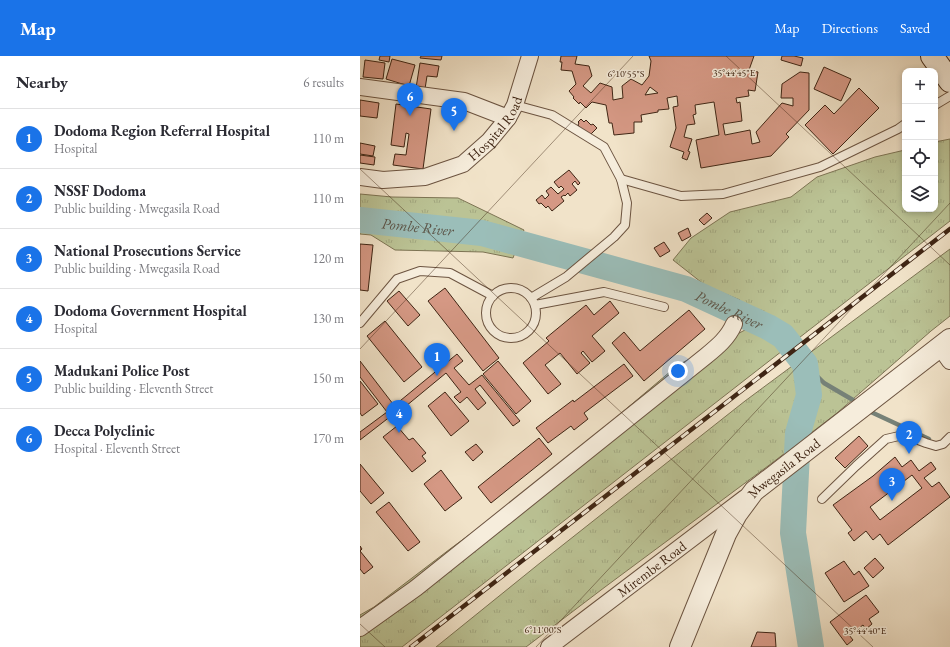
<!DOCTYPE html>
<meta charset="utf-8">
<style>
:root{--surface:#fff;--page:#f2f2f3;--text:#2b2b33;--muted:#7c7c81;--line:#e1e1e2;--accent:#1a73e8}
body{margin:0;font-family:"EB Garamond",serif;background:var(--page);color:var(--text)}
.controls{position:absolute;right:12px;top:12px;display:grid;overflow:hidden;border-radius:8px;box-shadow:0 2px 6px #0003}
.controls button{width:36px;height:36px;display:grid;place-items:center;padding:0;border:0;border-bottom:1px solid var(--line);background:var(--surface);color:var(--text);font:20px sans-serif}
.you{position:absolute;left:318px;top:315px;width:14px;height:14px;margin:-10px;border:3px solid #fff;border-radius:50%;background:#1a73e8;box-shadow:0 0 0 6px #1a73e833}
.badge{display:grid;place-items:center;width:26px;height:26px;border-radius:50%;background:var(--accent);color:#fff;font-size:13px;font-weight:700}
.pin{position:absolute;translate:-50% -33px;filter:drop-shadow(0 1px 2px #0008)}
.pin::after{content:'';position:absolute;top:21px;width:14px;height:12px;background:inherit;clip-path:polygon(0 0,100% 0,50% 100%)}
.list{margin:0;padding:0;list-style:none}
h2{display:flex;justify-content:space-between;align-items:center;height:52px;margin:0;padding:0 16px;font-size:17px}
h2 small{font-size:13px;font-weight:400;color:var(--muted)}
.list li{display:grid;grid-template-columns:26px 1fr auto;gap:12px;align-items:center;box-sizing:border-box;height:60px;padding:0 16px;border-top:1px solid var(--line)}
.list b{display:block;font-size:15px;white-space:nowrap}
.list p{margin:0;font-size:13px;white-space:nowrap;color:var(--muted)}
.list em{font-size:13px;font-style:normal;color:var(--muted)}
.icon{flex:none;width:22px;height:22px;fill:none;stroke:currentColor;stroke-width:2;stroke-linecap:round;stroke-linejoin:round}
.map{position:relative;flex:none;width:590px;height:591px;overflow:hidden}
header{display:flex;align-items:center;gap:24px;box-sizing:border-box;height:56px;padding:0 20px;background:var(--accent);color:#fff}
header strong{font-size:19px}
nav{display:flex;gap:22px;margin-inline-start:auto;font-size:14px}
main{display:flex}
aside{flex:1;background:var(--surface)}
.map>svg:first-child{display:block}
.grass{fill:url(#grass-tufts);stroke:#7d7454}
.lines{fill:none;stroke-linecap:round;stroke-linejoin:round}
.stream{stroke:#768177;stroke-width:4.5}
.river{stroke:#9bbeb9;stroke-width:26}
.building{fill:#d59884;stroke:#3f2514;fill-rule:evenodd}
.service-casing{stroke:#6c5441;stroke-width:10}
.minor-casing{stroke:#6c5441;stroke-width:18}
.tertiary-casing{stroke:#6c5441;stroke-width:22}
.secondary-casing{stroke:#3f2514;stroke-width:24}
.service{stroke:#f6eddc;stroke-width:8}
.minor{stroke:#f6eddc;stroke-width:16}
.tertiary{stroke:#f6eddc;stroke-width:20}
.secondary{stroke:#f6eddc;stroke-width:22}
.rail-casing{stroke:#3f2514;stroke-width:4.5}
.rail{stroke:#f6eddc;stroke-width:3;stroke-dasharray:9;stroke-linecap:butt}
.ticks{fill:none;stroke:#3f2514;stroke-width:1;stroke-opacity:0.45}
.labels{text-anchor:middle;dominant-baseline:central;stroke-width:3;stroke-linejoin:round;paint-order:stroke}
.street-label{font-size:14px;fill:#3f2514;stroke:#f6eddc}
.water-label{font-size:15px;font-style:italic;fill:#5b5346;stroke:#f6eddc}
.ticks-label{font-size:10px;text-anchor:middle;fill:#3f2514;stroke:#f6eddc;stroke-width:3;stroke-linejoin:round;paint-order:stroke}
</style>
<header>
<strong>Map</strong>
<nav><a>Map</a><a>Directions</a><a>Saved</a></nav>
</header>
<main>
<aside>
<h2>Nearby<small>6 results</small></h2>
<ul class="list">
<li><span class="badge">1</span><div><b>Dodoma Region Referral Hospital</b><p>Hospital</p></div><em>110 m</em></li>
<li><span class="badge">2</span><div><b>NSSF Dodoma</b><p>Public building · Mwegasila Road</p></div><em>110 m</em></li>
<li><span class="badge">3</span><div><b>National Prosecutions Service</b><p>Public building · Mwegasila Road</p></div><em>120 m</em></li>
<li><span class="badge">4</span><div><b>Dodoma Government Hospital</b><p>Hospital</p></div><em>130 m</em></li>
<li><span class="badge">5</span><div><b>Madukani Police Post</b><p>Public building · Eleventh Street</p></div><em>150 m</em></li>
<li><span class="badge">6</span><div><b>Decca Polyclinic</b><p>Hospital · Eleventh Street</p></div><em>170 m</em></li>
</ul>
</aside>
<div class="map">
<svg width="590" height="591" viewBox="0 0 590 591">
<defs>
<pattern id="grass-tufts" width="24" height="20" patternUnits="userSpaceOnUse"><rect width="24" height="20" fill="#bbc395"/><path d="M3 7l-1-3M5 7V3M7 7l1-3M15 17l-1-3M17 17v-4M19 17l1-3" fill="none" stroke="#a2a780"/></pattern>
</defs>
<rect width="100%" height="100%" fill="#f1e3c9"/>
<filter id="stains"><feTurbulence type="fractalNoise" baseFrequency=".005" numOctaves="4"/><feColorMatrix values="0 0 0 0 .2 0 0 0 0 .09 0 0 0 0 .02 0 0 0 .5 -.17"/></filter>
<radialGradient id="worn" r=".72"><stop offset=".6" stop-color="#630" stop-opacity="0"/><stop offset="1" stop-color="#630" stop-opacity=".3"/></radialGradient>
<g class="grass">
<polygon points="590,83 590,165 404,309 42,591 0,591 0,559 14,551 90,493 174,431 318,309 385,274 380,244 346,230 313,204 331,182 370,156 431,141 457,121 515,101 545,94 545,153 575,153 575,86"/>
<polygon points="0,138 32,141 98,142 164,174 153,202 123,196 35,194 11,179 0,178"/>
<polygon points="590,193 590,260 571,275 477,357 412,407 245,531 166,591 76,591 180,507 385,345"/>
</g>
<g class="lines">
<g class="stream">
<polyline points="445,308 464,327 493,344"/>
<polyline points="511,356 569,383"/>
</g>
<path class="river" id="s1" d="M0,164L122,177L326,233L408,271L423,280L445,308L449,339L438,377L433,477L451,591"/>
</g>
<g class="building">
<polygon points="20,0 30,0 29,6 19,4"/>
<polygon points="61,0 82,0 81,4 60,2"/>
<path d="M201,0H217L215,8L229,10L232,20L223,30L231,37L240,27L252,31L253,44L263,42L262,30L271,23L282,29L289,20L291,5L289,0H394L389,14L398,16L395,35L388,34L389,40L376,42L377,47L380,46L382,65L363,68L365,79L390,74L392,88L400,86L396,76L422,47L433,50V42H421L422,28L440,16L449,17V54L426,78L429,81L411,100L341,112L336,84L359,79L354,46L335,49L336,58L333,59L335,68L327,69L324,81L332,83L328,95L330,96L327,104L322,102L324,96L310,91L316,72L313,51L318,50L317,40L307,42L309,53L298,54V56L281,59L282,66H274V77L254,79L252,67H249L246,49L232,46L226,52L220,46L219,48L213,42L214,41L209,35L216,28L212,15L201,14L202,6H200ZM290,31L298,37L285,39Z"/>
<polygon points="422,0 434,0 443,2 441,10 421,4"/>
<polygon points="32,3 55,9 49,30 26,23"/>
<polygon points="5,4 25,7 23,23 3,21"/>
<polygon points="60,7 79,10 77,21 67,20 65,33 56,32"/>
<polygon points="464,11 491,23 481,45 454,33"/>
<polygon points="499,32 519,52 473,98 445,69 465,49 474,58"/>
<polygon points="0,44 19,47 17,62 0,60"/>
<polygon points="36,48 71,53 63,113 33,109 35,98 46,99 49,78 46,77 44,91 31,89"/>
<polygon points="221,63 224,66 226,64 231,69 233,68 237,72 229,80 218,69 219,67 218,66"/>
<polygon points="0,87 15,90 13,100 0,98"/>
<polygon points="0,99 15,101 14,109 0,107"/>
<polygon points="209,114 220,127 218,129 215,125 212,128 217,134 210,140 208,137 205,140 204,139 201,141 204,145 192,155 188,150 186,152 181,147 179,148 176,144 182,139 185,143 189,139 186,135 191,131 198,138 204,133 201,130 199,132 194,126"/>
<polygon points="347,157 352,162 344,169 339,164"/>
<polygon points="328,172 331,180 322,185 318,177"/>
<polygon points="304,186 310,195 300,201 294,192"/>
<polygon points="0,188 13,189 8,235 0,234"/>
<polygon points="85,232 139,302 123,315 68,245"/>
<polygon points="39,235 60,259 48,270 27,245"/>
<polygon points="250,245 259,257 232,280 245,295 232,306 223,295 221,297 230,307 217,318 200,297 185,309 201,328 188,338 163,307 189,285 186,282 226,249 234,259"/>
<polygon points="329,254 345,273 284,325 252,287 264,276 280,295"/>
<polygon points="25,265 62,311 44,326 7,280"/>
<polygon points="97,298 103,305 94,312 109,329 122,319 160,365 153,370 120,329 115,333 126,347 118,354 107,341 100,347 94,341 101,336 86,317 40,355 35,349"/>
<polygon points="0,305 43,361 36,366 31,360 0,384 0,376 27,356 0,321"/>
<polygon points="138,305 171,345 156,358 123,318"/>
<polygon points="264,308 273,320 224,357 228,363 214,374 211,370 188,387 176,372 213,344 214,346"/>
<polygon points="0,325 18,348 2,360 0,357"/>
<polygon points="85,336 109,365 91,380 68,350"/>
<polygon points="37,370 49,384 53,382 66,397 62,400 66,405 52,416 23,381"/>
<polygon points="499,380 508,390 485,412 475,402"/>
<polygon points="179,382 192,398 131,447 118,431"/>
<polygon points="116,388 123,396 113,405 105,396"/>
<path d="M535,401L542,411L551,404L559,415L571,406L576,413L564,422L572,431L579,426L590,441L528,489L520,478L513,484L506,475L494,485L488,477L492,474L473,449L513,420ZM552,419L562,432L520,464L510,451Z"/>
<polygon points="0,408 24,437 11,448 0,435"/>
<polygon points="81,414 102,442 85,455 64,428"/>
<polygon points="29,446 60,486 48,495 16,456"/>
<polygon points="0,490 2,493 0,495 13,511 4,518 0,513"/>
<polygon points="515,502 524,512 513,522 504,512"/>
<polygon points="484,505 494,519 499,515 509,530 484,546 465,517"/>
<polygon points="506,539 519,556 509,563 512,568 506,573 503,569 489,579 493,584 487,589 470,566"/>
<polygon points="397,576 415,577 416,591 391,591"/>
</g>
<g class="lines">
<g class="service-casing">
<g id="service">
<polyline points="155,49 192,59 244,91 261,123 267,147 265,169 254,181 206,221 171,242"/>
<polyline points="575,49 590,40"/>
<polyline points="261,123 321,140 363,138 460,111 538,73 545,68"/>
<circle cx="151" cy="257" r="25"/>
<polyline points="175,249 244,236 304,251"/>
<polyline points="0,267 37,223 60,215 90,217 133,240"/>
<polyline points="462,443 496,410 526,383 539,380 548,380 566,387 576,390 583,388 590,381"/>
</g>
</g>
<g class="minor-casing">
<g id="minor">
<polyline points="0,31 104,45 148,62"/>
<path id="s2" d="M0,121L23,124L65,121L103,108L129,85L148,62L155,49L170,0"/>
<polyline points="580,291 590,305"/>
<path d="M0,572L56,532L346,300C357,291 368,282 374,268"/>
<path id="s3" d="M189,591L385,442"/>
</g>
</g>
<g class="tertiary-casing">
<g id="tertiary">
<path id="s4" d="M320,591L366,478L377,458L394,435L590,283"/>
</g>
</g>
<g class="secondary-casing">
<polyline id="secondary" points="572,0 590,25"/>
</g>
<use href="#service" class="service"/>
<use href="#minor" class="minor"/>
<use href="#tertiary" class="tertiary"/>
<use href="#secondary" class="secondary"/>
<g class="rail-casing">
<polyline id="rail" points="51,591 590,173"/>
</g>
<use href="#rail" class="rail"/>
</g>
<path class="ticks" d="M366,0L590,209M0,113L513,591M0,293L273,0M0,568L25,591M176,591L590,147"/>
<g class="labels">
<g class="street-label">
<text stroke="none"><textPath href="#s2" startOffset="154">Hospital Road</textPath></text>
<text stroke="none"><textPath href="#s4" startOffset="211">Mwegasila Road</textPath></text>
<text stroke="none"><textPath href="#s3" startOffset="129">Mirembe Road</textPath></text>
</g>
<g class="water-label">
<text stroke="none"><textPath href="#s1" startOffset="58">Pombe River</textPath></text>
<text stroke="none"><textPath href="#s1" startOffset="382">Pombe River</textPath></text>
</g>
</g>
<g class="ticks-label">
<text x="374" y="20">35°44'45"E</text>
<text x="266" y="21">6°10'55"S</text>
<text x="183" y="577">6°11'00"S</text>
<text x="505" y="578">35°44'40"E</text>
</g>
<rect width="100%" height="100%" filter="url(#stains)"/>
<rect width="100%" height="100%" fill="url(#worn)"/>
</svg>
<div class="controls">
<button>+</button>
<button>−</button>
<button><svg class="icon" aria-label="locate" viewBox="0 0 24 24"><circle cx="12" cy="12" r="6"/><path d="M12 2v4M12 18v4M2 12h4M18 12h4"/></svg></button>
<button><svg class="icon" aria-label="layers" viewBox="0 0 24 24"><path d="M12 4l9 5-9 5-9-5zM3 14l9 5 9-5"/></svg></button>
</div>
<div class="you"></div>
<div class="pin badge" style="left:77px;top:320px">1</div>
<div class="pin badge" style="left:549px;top:398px">2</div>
<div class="pin badge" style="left:532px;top:445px">3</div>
<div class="pin badge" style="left:39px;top:377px">4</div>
<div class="pin badge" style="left:94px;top:75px">5</div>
<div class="pin badge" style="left:50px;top:60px">6</div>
</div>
</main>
